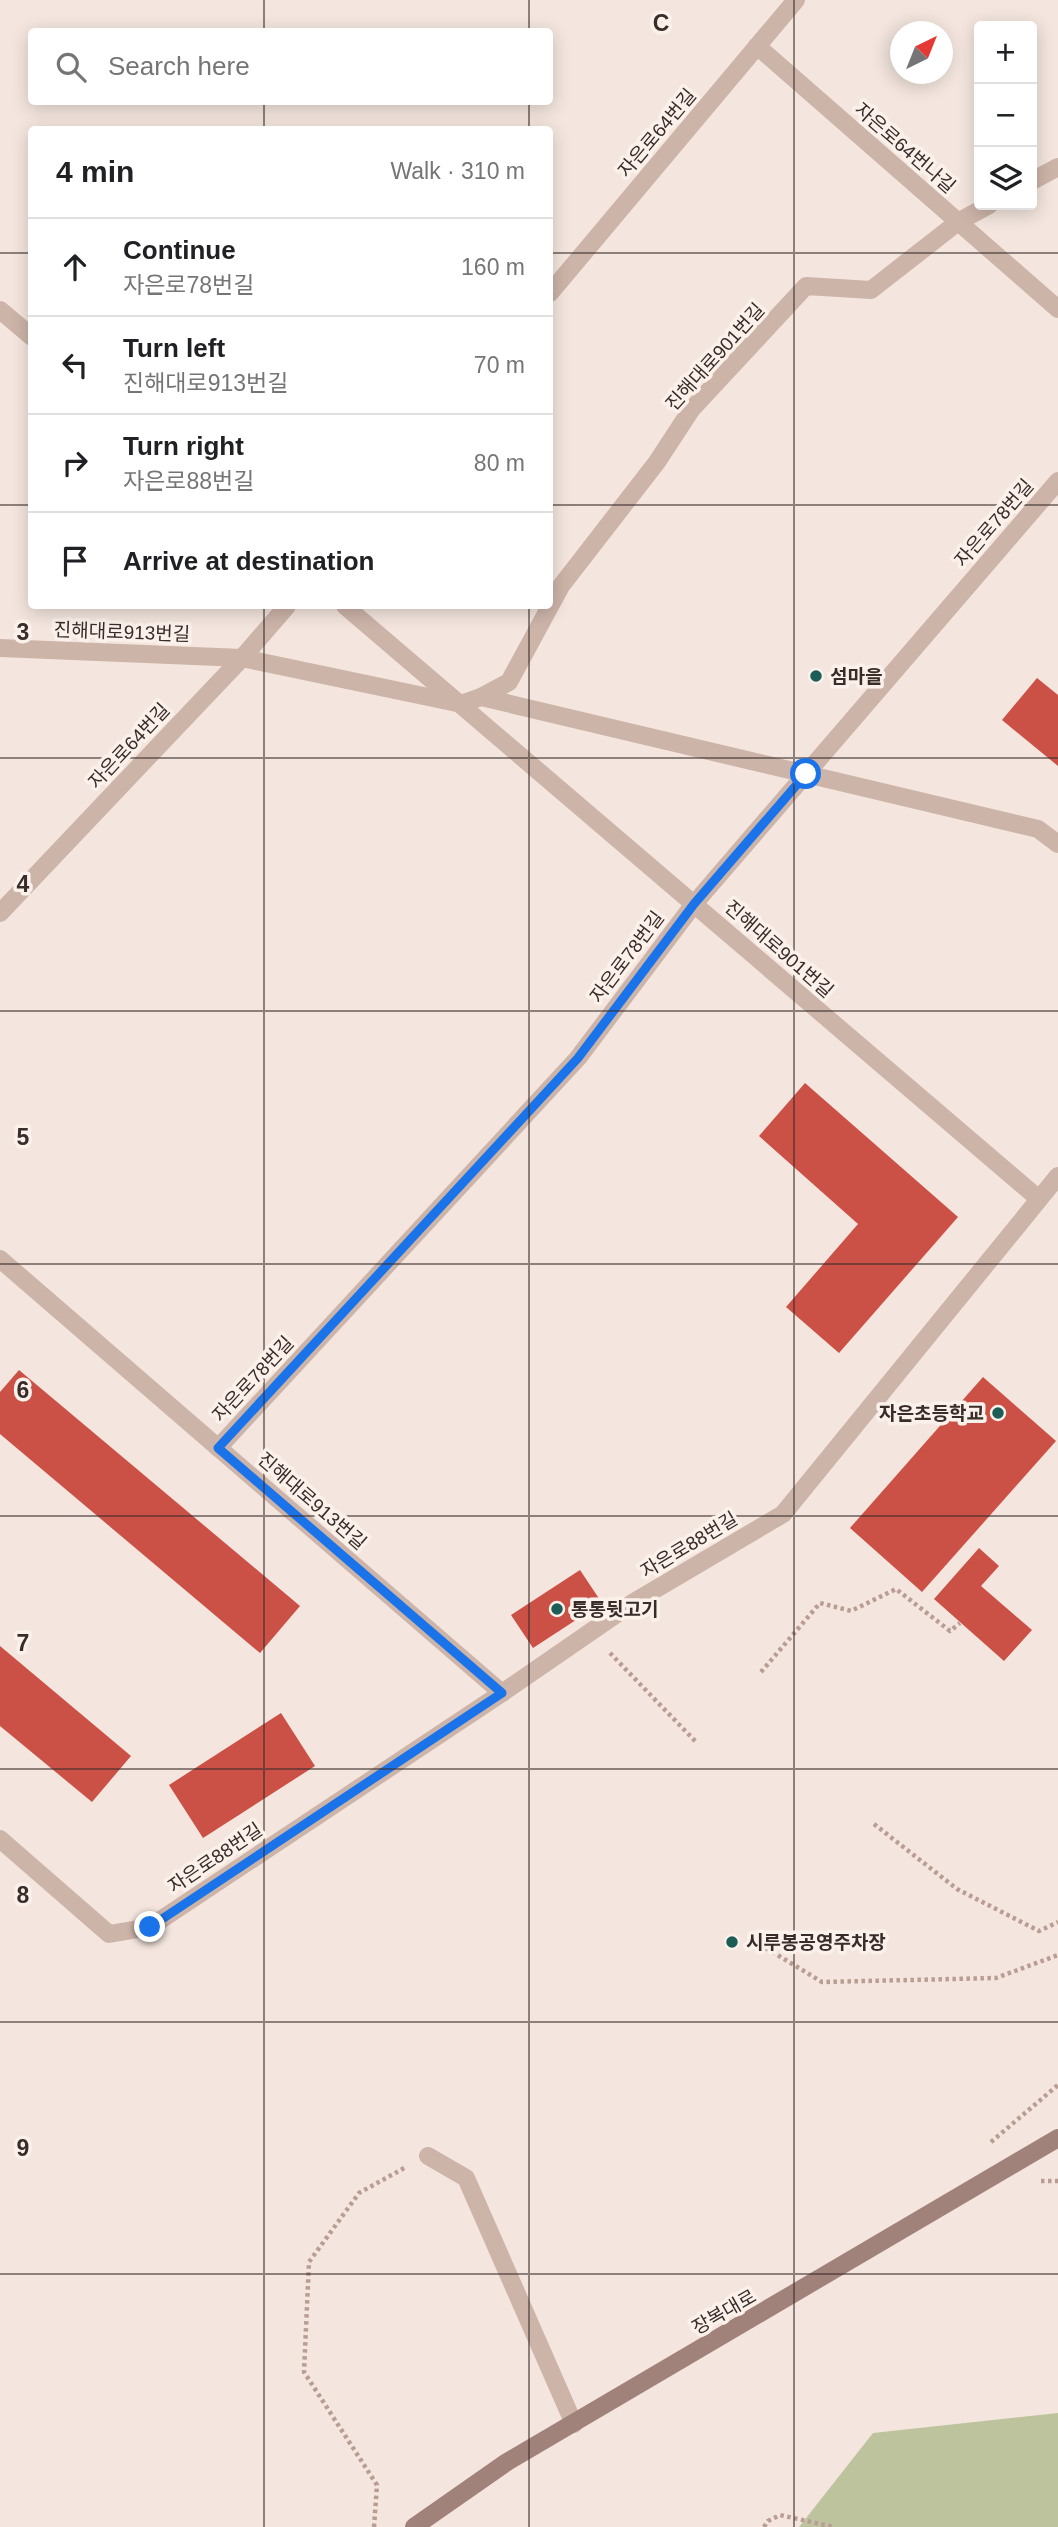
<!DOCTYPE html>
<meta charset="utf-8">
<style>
:root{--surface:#fff;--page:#f6f6f6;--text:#202124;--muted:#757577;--line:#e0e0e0}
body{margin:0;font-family:Arial,"Noto Sans KR",sans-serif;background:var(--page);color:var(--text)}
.controls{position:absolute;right:21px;top:21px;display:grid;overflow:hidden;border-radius:7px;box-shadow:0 4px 18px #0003}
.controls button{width:63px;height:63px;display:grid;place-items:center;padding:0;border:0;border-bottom:2px solid var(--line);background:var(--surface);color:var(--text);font:35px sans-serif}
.compass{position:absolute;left:890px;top:21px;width:63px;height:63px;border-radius:50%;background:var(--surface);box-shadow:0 4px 18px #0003;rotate:43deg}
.stop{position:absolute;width:21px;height:21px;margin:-16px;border:5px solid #1a73e8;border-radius:50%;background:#fff}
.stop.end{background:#1a73e8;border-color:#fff;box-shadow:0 2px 7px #0008}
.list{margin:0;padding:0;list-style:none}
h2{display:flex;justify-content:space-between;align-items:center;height:91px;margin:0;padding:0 28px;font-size:30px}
h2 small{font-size:23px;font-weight:400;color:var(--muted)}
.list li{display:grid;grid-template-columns:46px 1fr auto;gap:21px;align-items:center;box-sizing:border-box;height:98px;padding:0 28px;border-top:2px solid var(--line)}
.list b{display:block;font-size:26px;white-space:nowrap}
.list p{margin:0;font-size:23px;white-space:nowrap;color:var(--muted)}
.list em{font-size:23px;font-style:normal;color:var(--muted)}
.icon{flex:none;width:38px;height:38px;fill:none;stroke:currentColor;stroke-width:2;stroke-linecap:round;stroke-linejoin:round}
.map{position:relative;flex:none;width:1058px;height:2527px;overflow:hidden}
.search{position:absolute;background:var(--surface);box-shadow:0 4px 18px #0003;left:28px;top:28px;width:525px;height:77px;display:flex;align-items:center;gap:18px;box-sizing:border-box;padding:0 24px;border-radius:7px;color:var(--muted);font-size:26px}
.panel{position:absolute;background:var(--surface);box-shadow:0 4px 18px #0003;left:28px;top:126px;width:525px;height:483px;border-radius:7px}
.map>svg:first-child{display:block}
.green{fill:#bdc49d}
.building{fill:#cb5045}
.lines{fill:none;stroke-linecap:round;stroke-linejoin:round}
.path{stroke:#b99d93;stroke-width:4.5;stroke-dasharray:3.5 3.5;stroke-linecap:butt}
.lane{stroke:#cdb4a9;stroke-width:18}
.street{stroke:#cdb4a9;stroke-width:18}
.secondary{stroke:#a1827a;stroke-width:18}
.route{stroke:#1a73e8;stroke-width:9}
.grid{fill:none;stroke:#392c29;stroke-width:2;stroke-opacity:0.55}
.poi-dot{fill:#1c5d57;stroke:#fbf1eb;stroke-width:2.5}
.labels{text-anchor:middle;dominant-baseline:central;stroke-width:7;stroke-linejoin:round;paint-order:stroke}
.street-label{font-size:19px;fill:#392c29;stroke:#fbf1eb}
.poi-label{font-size:19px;font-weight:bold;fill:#392c29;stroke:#fbf1eb;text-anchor:start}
.grid-label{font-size:23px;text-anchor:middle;font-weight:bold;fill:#392c29;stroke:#fbf1eb;stroke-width:7;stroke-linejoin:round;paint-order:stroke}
</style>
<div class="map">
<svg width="1058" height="2527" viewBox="0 0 1058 2527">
<rect width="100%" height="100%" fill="#f4e6de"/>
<polygon class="green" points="1058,2413 1058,2527 799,2527 873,2433"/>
<g class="building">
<polygon points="1037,678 1058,695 1058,766 1002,720"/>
<polygon points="805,1083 958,1217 839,1353 786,1307 858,1224 759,1136"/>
<polygon points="19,1370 300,1606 260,1653 0,1434 0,1392"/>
<polygon points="983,1377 1056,1441 922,1592 850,1528"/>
<polygon points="979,1548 999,1566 981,1586 1032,1630 1004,1661 934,1599"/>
<polygon points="580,1570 602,1603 533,1648 511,1615"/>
<polygon points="0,1646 131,1756 92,1802 0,1726"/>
<polygon points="281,1713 315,1766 203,1838 169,1785"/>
</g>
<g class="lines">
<g class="path">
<polyline points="610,1653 697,1743"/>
<polyline points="761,1672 820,1603 851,1611 896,1589 950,1631 960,1623"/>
<polyline points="874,1824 957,1889 1039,1931 1058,1922"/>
<polyline points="766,1948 822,1982 996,1978 1058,1955"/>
<polyline points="991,2142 1058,2085"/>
<polyline points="1041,2181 1058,2181"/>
<polyline points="374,2527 377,2485 304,2372 309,2262 359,2193 406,2167"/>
<polyline points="764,2527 768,2521 780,2515 834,2527"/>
</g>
<g class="lane">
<polyline points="1032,181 1058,167"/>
<polyline points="481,697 1038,829 1058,844"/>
<polyline points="461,704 481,697 509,682 561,586 657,462 691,410 806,286 871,290 958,222 989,205"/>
</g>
<g class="street">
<polyline points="757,46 1058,309"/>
<polyline points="550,293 796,0"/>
<polyline points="0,310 32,337"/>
<polyline points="345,606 1039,1199"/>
<polyline points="0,648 242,658 457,703"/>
<polyline points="0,913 242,658 287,606"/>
<polyline points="0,1259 502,1693"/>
<polyline points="218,1448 578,1058 694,904 1058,481"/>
<polyline points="0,1839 109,1934 150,1927 502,1693 634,1602 783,1514 1058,1176"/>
<polyline points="428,2156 466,2178 574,2424"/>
</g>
<polyline class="secondary" points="414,2527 507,2462 1058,2138"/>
</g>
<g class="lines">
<polyline class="route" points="150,1927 502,1693 218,1448 578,1058 694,904 806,774"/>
</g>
<path class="grid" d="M264,0V32M529,0V32M794,0V2527M264,102V130M529,102V130M0,253H32M550,253H1058M0,505H32M550,505H1058M264,606V2527M529,606V2527M0,758H1058M0,1011H1058M0,1264H1058M0,1516H1058M0,1769H1058M0,2022H1058M0,2274H1058"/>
<g class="poi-dot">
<circle cx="816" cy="676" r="7"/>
<circle cx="998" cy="1413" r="7"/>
<circle cx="557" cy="1609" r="7"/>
<circle cx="732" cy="1942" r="7"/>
</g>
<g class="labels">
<g class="street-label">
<text transform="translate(657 133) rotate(-50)">자은로64번길</text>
<text transform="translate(905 148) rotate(41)">자은로64번나길</text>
<text transform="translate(715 357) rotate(-48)">진해대로901번길</text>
<text transform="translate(994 523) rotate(-49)">자은로78번길</text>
<text transform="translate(122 632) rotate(2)">진해대로913번길</text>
<text transform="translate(129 746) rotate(-47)">자은로64번길</text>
<text transform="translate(779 949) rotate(41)">진해대로901번길</text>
<text transform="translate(627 957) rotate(-53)">자은로78번길</text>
<text transform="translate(253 1379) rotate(-47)">자은로78번길</text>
<text transform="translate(312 1501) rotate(41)">진해대로913번길</text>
<text transform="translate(689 1545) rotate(-31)">자은로88번길</text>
<text transform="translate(215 1858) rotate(-34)">자은로88번길</text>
<text transform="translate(724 2312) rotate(-30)">장복대로</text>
</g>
<g class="poi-label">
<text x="830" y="676">섬마을</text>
<text x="984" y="1413" text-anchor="end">자은초등학교</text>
<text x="571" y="1609">통통뒷고기</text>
<text x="746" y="1942">시루봉공영주차장</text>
</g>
</g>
<g class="grid-label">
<text x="661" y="31">C</text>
<text x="23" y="640">3</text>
<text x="23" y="892">4</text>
<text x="23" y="1145">5</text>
<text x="23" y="1398">6</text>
<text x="23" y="1651">7</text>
<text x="23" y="1903">8</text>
<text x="23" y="2156">9</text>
</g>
</svg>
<div class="controls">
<button>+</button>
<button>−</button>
<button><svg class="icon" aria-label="layers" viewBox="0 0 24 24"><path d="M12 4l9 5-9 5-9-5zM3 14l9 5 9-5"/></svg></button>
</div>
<svg class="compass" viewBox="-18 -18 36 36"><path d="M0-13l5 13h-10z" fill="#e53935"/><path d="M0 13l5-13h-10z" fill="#757577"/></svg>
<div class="stop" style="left:806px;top:774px"></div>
<div class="stop end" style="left:150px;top:1927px"></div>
<div class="search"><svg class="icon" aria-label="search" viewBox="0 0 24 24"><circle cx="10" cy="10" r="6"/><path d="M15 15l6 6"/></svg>Search here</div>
<section class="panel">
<h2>4 min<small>Walk · 310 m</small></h2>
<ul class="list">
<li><svg class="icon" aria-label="ahead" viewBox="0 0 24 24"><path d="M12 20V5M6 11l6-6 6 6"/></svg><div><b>Continue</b><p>자은로78번길</p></div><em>160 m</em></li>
<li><svg class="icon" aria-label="left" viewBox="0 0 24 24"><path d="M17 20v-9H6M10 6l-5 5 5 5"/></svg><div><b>Turn left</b><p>진해대로913번길</p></div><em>70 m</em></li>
<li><svg class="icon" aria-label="right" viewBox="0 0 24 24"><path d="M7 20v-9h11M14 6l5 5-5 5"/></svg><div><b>Turn right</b><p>자은로88번길</p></div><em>80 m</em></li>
<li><svg class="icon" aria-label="arrive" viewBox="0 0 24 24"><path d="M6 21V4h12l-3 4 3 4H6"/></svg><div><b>Arrive at destination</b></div></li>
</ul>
</section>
</div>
